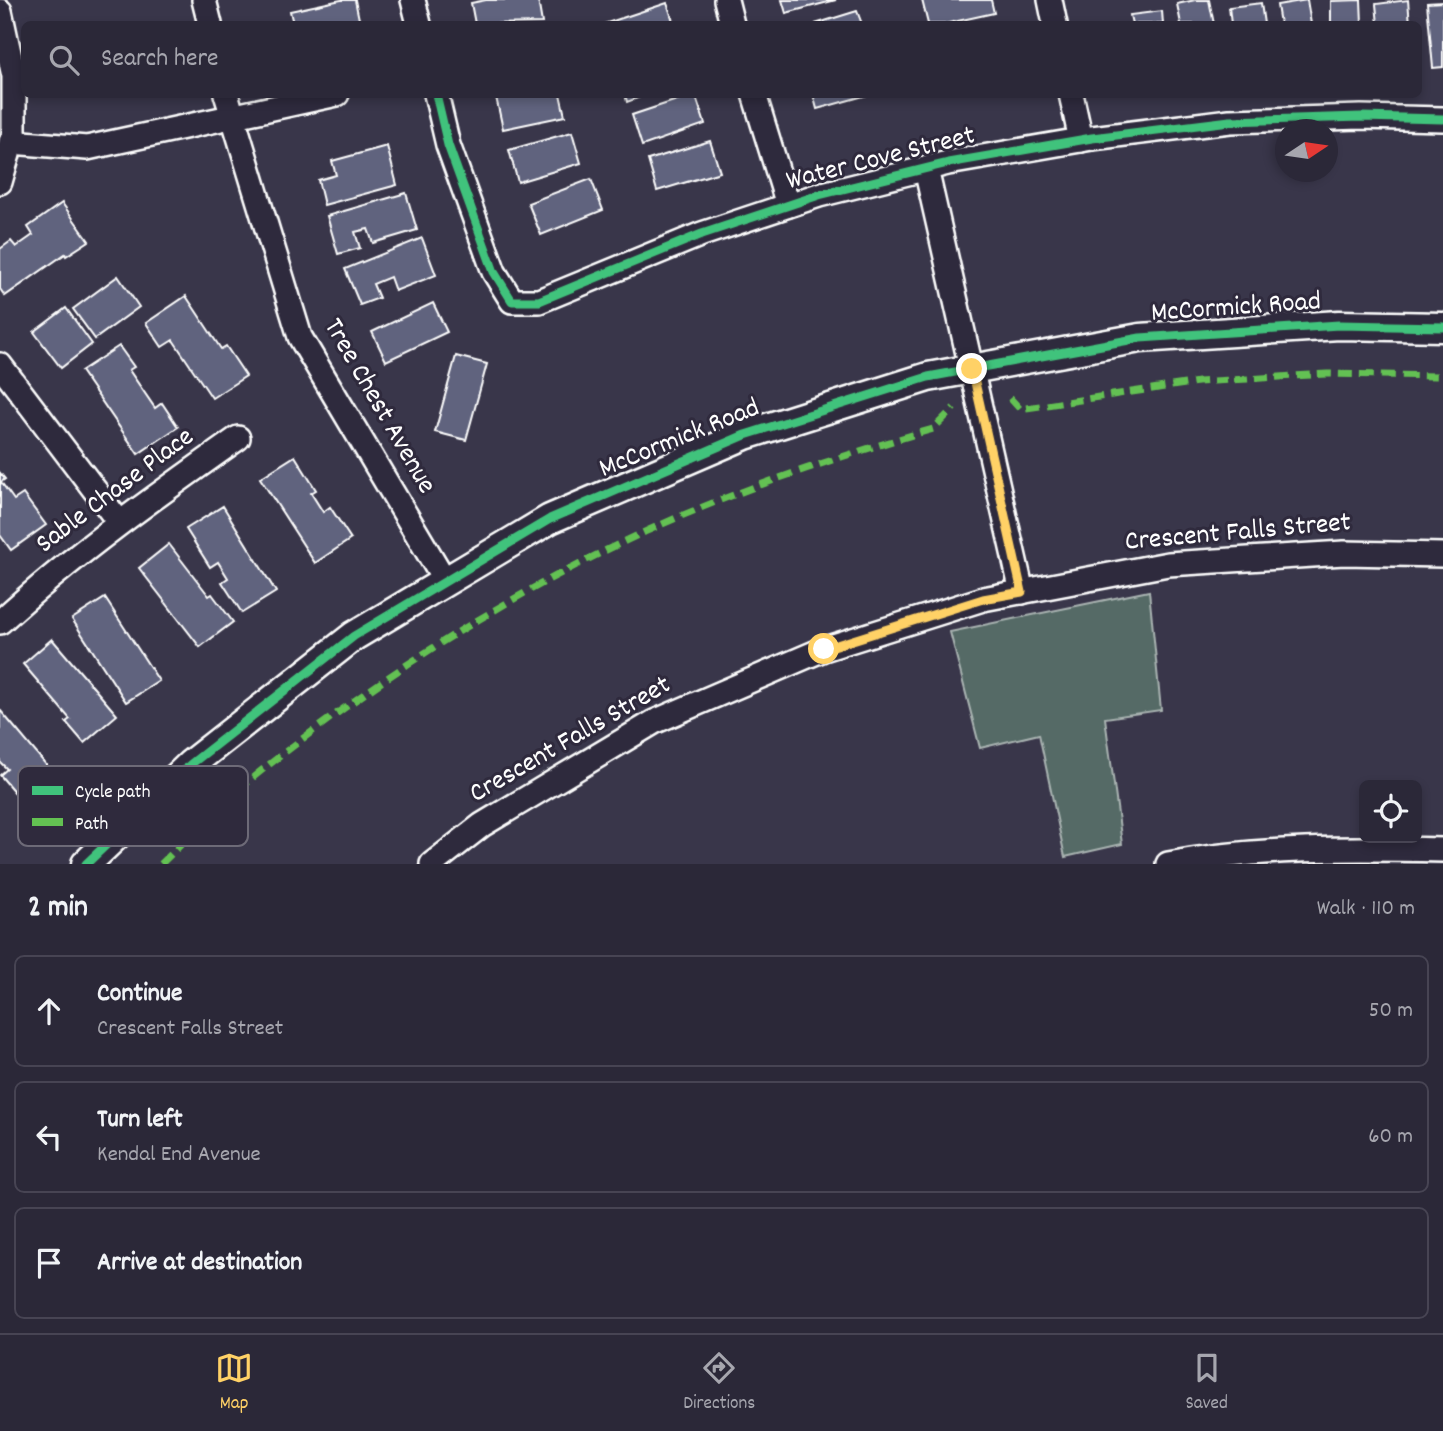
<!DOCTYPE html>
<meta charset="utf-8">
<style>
:root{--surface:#2b2838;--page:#333040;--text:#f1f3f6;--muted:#a6a6ae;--line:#474453;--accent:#ffd166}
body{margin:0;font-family:Dekko,sans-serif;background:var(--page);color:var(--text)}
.controls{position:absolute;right:21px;bottom:21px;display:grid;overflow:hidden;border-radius:10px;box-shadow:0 4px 10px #0003}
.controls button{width:63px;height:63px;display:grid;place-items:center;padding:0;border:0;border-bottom:2px solid var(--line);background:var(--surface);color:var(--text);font:35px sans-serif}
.compass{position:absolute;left:1275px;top:119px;width:63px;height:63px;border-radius:50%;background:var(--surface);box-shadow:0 4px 10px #0003;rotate:77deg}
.stop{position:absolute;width:21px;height:21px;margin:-16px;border:5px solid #ffd166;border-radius:50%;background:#fff}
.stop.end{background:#ffd166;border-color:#fff;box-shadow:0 2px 7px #0008}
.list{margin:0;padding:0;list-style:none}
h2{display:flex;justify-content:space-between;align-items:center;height:91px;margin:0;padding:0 28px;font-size:30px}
h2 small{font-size:23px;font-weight:400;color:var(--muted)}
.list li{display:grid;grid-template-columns:46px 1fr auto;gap:21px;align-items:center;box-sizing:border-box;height:112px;margin:0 14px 14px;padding:0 14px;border:2px solid var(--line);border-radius:10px}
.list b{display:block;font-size:26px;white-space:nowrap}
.list p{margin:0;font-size:23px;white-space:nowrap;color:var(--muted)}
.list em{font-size:23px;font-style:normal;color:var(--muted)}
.icon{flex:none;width:38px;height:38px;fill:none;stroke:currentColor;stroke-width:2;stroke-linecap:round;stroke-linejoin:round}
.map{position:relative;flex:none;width:1443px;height:864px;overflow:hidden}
.search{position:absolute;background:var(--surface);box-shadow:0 4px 10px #0003;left:21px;right:21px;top:21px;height:77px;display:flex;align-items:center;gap:18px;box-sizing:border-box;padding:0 24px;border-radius:10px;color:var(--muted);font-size:26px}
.sheet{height:469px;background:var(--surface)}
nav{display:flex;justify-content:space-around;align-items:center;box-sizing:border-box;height:98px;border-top:2px solid var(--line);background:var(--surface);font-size:19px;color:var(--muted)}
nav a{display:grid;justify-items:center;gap:4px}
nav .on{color:var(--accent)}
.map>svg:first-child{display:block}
.green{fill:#546a66;stroke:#aab4b2;stroke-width:2}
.building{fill:#61647e;stroke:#fff;stroke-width:2}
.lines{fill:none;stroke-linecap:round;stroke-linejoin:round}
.minor-casing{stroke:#fff;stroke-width:28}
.tertiary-casing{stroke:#fff;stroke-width:33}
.minor{stroke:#2f2a3d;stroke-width:23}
.tertiary{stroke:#2f2a3d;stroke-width:28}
.quiet{stroke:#63c152;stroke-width:7;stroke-dasharray:14 7;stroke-linecap:butt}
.cycleway-casing{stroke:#2f2a3d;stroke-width:13}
.cycleway{stroke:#40c37c;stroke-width:9}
.route{stroke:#ffd166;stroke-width:9}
.labels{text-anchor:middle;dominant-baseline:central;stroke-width:6;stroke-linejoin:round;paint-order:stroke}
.street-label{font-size:28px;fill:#fff;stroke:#2f2a3d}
.key{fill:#2f2a3d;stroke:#6d6a77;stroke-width:2}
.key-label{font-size:19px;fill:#fff}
</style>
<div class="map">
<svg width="1443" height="864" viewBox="0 0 1443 864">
<rect width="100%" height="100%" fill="#39364a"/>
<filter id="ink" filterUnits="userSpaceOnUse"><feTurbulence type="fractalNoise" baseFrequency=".0143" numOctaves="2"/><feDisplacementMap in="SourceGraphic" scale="14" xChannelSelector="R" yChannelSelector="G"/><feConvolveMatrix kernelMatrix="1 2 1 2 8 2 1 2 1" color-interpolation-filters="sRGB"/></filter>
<g filter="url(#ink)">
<polygon class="green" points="1149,591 1161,710 1105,718 1122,844 1065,857 1039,734 980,748 950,632"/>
<g class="building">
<polygon points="341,0 355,0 360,24 293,24 290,11"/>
<polygon points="486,0 538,0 542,23 475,24 471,3"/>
<polygon points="782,0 836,0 786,13"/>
<polygon points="922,0 991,0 994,13 944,24 928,24"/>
<polygon points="1195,0 1209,0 1214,24 1181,24 1177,4"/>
<polygon points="1307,0 1311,24 1280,24 1277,5"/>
<polygon points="1361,0 1362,24 1331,24 1331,1"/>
<polygon points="1408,0 1410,24 1378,24 1376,4"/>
<polygon points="1443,2 1443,67 1433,68 1427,3"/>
<polygon points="667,3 674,24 604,24"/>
<polygon points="1261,3 1264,24 1231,24 1229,7"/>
<polygon points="857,11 862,24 815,24"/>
<polygon points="1162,11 1163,24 1132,24 1130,15"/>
<polygon points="507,94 560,94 565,116 503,129 496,97"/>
<polygon points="625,94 648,94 627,102"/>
<polygon points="695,94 705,124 642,146 632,115"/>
<polygon points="813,94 871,94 817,109"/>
<polygon points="572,132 581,163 518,182 509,150"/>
<polygon points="710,141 720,172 657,191 648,160"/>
<polygon points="387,146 397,185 324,205 318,180 336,175 332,161"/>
<polygon points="591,179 603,210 541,235 528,203"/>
<polygon points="406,193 417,230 373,243 368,229 355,232 360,248 338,254 327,216"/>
<polygon points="62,203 89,241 66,256 65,254 5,296 0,289 0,249 11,241 16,247 33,235 28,227"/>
<polygon points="422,238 436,275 395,291 390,277 373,284 379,298 360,305 345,269"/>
<polygon points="118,276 139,307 95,339 73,309"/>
<polygon points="186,296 221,349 226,346 246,376 212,398 173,340 162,347 146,323"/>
<polygon points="433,303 447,332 386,361 372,332"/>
<polygon points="66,308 92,344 61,368 34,332"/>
<polygon points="119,346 134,367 129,370 155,408 162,403 178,427 138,454 81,371"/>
<polygon points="456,356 487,364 466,440 435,432"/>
<polygon points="295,456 316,490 311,493 323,512 330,507 351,539 315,563 260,478"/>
<polygon points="0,473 5,479 1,482 14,500 23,494 46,525 11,550 0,535"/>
<polygon points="223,506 276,592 242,613 222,582 228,578 218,562 210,567 186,529"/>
<polygon points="169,544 209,596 212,594 233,622 200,647 139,568"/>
<polygon points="105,598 159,681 126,702 72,619"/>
<polygon points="52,639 117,715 84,743 66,722 70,719 23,664"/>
<polygon points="0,710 53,773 21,800 0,775 7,769 0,762"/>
</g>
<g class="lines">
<g class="minor-casing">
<g id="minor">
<polyline points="204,0 210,24"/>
<polyline points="413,0 419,24"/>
<polyline points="726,0 732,24"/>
<polyline points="1050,0 1055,24"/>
<polyline points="0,11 14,76 14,133 0,182"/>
<polyline points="226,94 300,337 445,581"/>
<polyline points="436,94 448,145 494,272 512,301 539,301 702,234 819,195 948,163 1092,138 1230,121 1361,117 1443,119"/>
<polyline points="754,94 788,205"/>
<polyline points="1071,94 1081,140"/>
<polyline points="11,142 87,148 337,94"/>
<polyline points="926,169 1022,592"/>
<polyline points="0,365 119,522"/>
<path d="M0,622C74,554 156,496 238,438"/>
<polyline points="432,864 482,825 654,722 824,649 983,599 1168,564 1344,553 1443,555"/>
<path d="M1168,864C1258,847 1352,848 1443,850"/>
</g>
</g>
<g class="tertiary-casing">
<polyline id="tertiary" points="86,864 191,764 354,636 550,519 745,435 928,377 1140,338 1339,325 1443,327"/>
</g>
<use href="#minor" class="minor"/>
<use href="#tertiary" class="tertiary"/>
<g class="quiet">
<polyline points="1010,398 1020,409 1198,382 1327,374 1443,376"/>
<path d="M161,864C195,831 229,796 266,767C384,674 512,592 649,530C740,489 837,457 933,429L954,408"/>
</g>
<g class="cycleway-casing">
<g id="cycleway">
<polyline points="436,94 448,145 494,272 512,301 539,301 702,234 819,195 948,163 1092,138 1230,121 1361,117 1443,119"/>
<polyline points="86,864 191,764 354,636 550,519 745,435 928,377 1140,338 1339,325 1443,327"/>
</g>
</g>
<use href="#cycleway" class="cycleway"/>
</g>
</g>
<g class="lines" filter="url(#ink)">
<polyline class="route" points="824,649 983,599 1022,592 972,369"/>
</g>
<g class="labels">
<g class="street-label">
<text transform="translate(881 160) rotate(-14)">Water Cove Street</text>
<text transform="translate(1236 309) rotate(-4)">McCormick Road</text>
<text transform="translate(378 407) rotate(60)">Tree Chest Avenue</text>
<text transform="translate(680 440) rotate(-22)">McCormick Road</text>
<text transform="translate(116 492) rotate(-37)">Sable Chase Place</text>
<text transform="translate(1238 534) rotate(-5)">Crescent Falls Street</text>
<text transform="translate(571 741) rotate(-30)">Crescent Falls Street</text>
</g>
</g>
<rect x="18" y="766" width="230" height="80" rx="10" class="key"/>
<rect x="32" y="786" width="31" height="9" fill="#40c37c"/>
<rect x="32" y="818" width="31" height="8" fill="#63c152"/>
<g class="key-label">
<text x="75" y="797">Cycle path</text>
<text x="75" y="829">Path</text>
</g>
</svg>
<div class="controls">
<button><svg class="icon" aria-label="locate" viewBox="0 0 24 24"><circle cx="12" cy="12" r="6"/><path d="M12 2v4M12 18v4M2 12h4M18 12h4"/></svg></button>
</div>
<svg class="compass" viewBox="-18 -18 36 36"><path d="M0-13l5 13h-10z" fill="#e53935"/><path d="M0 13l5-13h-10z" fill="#a6a6ae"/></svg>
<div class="stop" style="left:824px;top:649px"></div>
<div class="stop end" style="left:972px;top:369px"></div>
<div class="search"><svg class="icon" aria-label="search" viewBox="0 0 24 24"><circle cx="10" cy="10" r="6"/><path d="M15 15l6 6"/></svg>Search here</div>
</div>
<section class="sheet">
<h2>2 min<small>Walk · 110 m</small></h2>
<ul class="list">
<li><svg class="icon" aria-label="ahead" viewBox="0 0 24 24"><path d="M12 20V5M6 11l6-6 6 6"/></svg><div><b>Continue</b><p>Crescent Falls Street</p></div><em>50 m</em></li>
<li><svg class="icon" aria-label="left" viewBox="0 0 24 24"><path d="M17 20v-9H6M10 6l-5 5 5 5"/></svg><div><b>Turn left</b><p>Kendal End Avenue</p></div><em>60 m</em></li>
<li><svg class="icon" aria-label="arrive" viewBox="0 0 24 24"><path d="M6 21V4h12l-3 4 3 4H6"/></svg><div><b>Arrive at destination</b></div></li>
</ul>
</section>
<nav>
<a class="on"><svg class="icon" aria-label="map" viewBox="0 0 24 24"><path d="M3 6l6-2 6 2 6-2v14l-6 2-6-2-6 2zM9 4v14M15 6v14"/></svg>Map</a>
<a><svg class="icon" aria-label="directions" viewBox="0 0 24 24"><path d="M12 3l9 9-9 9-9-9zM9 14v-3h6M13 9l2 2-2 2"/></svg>Directions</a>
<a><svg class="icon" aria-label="saved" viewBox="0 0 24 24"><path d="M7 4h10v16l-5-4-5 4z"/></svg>Saved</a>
</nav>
